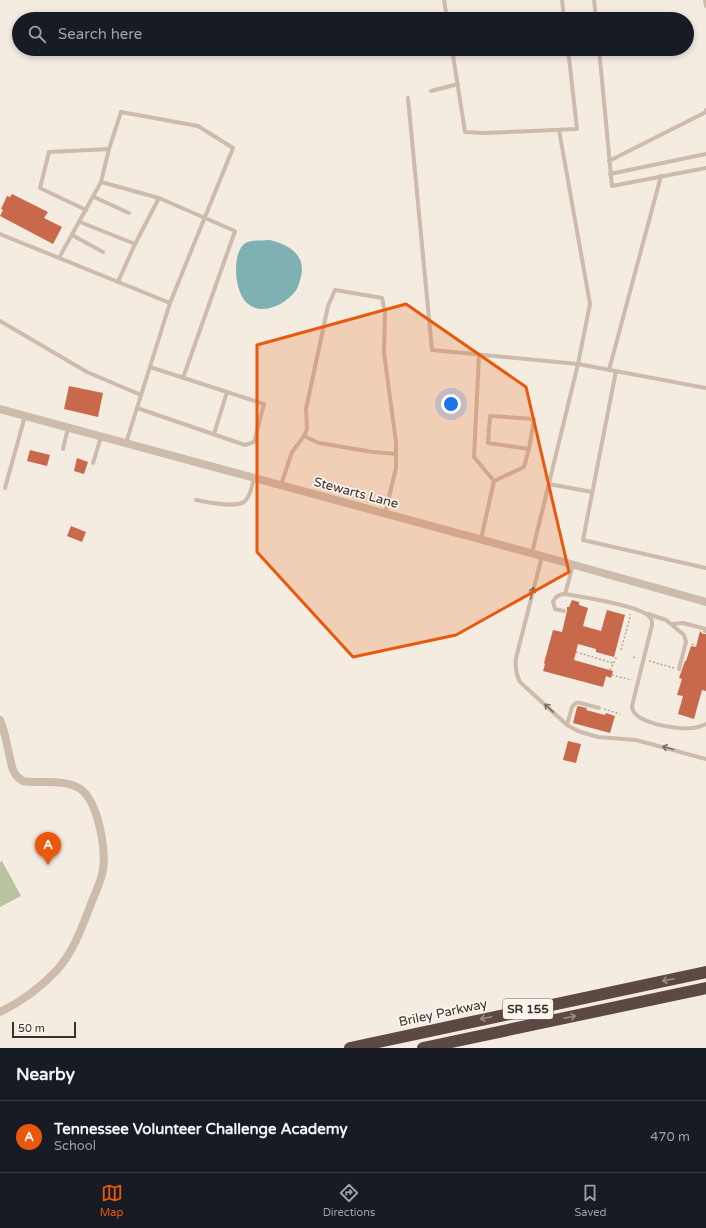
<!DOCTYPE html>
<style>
:root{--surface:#171b24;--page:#20242c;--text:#f1f3f6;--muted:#9ea1a6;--line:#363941;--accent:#ea580c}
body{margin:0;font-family:"Varela Round",sans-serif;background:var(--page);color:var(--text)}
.scale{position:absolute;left:12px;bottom:10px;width:64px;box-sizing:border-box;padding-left:4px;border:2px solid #3b302b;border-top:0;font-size:11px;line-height:14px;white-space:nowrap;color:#3b302b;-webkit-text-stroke:3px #fbf5ee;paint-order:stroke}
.you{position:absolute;left:451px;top:404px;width:14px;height:14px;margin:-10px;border:3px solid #fff;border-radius:50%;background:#1a73e8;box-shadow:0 0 0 6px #1a73e833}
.badge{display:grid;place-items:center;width:26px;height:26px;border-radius:50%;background:var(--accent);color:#fff;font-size:13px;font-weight:700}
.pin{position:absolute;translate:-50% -33px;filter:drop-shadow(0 1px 2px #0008)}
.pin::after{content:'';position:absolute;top:21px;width:14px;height:12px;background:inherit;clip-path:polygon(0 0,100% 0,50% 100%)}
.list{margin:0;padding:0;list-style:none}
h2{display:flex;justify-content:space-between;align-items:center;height:52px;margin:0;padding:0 16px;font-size:17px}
h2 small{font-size:13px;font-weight:400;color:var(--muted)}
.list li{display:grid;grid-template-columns:26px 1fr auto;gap:12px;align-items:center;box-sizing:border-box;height:72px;padding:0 16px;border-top:1px solid var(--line)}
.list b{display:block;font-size:15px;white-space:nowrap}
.list p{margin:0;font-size:13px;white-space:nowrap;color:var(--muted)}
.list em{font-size:13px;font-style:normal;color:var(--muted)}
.icon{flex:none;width:22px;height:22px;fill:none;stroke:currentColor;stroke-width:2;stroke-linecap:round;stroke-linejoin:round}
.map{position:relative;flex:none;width:706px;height:1048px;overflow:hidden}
.search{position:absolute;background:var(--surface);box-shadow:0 2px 6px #0003;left:12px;right:12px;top:12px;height:44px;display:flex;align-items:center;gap:10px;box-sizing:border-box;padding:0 14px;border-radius:22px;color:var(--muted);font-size:15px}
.sheet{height:124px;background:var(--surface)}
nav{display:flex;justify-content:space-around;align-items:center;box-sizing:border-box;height:56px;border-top:1px solid var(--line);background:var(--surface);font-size:11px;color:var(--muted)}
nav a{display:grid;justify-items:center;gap:2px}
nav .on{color:var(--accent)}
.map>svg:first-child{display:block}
.green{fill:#b8c4a0}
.water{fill:#7fb0b2}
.building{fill:#c8694b}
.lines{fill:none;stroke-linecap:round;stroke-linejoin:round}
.path{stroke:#b9a596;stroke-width:1.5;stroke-dasharray:2 2;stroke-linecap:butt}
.service{stroke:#cdbbac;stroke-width:4}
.minor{stroke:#cdbbac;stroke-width:8}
.motorway{stroke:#5c4a42;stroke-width:12}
.oneway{stroke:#7d6f65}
.oneway2{stroke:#9c8e87}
.marked{fill:#e8590c;fill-opacity:0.2;stroke:#e8590c;stroke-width:3;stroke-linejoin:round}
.labels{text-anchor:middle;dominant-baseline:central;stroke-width:3.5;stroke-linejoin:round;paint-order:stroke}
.shield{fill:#fbf5ee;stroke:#756b66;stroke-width:1}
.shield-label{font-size:12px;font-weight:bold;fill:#3b302b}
.street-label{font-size:13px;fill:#3b302b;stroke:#fbf5ee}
</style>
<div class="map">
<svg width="706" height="1048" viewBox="0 0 706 1048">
<rect width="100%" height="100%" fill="#f4ebe1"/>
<polygon class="green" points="2,861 21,896 0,907 0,862"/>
<path class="water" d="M270,240C290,245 308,256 300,280C299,285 297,290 293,294C282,306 259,317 245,301C235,289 232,257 243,245C249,239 262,241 270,240Z"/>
<g class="building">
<polygon points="12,194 48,212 44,218 62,227 53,244 0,216 3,210 1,209 7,196 10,197"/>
<polygon points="69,386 103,393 98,417 64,409"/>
<polygon points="30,450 50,455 47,466 27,461"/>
<polygon points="77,458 88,462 84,474 74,471"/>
<polygon points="71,526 86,532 82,542 67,536"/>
<polygon points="572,600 579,602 579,605 588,608 583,626 601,631 607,610 625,615 614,657 596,652 596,649 578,644 574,660 613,671 611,678 606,676 603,687 543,671 545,664 544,663 553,630 562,632 567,611 567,607 569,607"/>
<polygon points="700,631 703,634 706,634 706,691 702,690 694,719 678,714 683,696 677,695 682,679 679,678 685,661 686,661 691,646 696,647"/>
<polygon points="578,706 587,708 586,710 605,715 606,713 615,716 610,733 573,723 577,707"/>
<polygon points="568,741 581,744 576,763 563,760"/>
</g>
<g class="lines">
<g class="path">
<polyline points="692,644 696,646"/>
<polyline points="621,650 630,617 630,614"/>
<polyline points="576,652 613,663"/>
<polyline points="633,657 637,658"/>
<polyline points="649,661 674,668"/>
<polyline points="610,670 617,656"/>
<polyline points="612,675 632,680"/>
<polyline points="604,709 620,714"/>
</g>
<g class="service">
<polyline points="444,0 447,19"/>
<polyline points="562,0 564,19"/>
<polyline points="594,0 596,19"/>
<polyline points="705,0 706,6"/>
<polyline points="452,49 465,132 484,133 577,129 568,49"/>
<polyline points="599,49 612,186 706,168"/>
<polyline points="431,91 458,84"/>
<polyline points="408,98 432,350 578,364 706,388"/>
<polyline points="609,161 706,112 706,110"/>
<polyline points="610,174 706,154"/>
<polyline points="101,182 159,198"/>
<polyline points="94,197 129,213"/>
<polyline points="86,210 40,188 49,152 109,149"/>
<polyline points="80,222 135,244"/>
<polyline points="0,234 170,303 126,443"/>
<polyline points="72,235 103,252"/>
<polyline points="59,258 101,182 109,149 121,112 198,126 233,148 170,303"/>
<polyline points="118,282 135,244 159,198 235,231 183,378"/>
<polyline points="0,321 87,372 141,395"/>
<polyline points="479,355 474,457 494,481 481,539"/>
<polyline points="609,370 661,176"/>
<polyline points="616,371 583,540 706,568"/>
<polyline points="137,408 245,445 254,442 264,404 150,367"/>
<polyline points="214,434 227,392"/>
<polyline points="304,436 319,443 373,452 396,454"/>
<polyline points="63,449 68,428"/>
<polyline points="93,463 101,437"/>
<polyline points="494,481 524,467 529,449 488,443 490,416 534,419 529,449"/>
<polyline points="549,484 592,492"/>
<polyline points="281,485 292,452 304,436 307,429 306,409 328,306 335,290 382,298 385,312 384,353 396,442 396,468 385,514"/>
<polyline points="5,488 25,416"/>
<path d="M196,500C207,502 237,509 245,501C251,495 252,486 254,478"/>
<polyline points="532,553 578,364 590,304 559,130"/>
<path d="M542,556L516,658C515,667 516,674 520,682L567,725L578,731L598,737L636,740L706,759"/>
<polyline points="565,594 573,565"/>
<path d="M564,611L555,609L553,602C555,597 559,594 565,594C582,597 637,605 649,616C652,619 652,621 652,625L632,706C632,723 677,730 691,728C696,728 701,726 706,724"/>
<polyline points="648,614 666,620 684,635 686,642 679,669"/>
<polyline points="671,624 683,623 706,629 705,631"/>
<path d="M567,725L572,707C574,704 577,702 580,703L599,708"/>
</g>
<g class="minor">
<polyline points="0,409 542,556 706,602"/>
<path d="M0,720C5,732 7,745 10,758C11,763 12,768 14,772C16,776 19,779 23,781C27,782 33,782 38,782C53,782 73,781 84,792C99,808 106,850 103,870C101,882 95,893 91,904C82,927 73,953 56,971C40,988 21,1002 0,1012"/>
</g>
<g class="motorway">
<polyline points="350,1048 706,972"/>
<polyline points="423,1048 706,988"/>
</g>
</g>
<defs><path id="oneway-shaft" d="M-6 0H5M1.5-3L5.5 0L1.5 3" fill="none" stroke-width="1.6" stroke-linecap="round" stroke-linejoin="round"/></defs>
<g class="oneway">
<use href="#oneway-shaft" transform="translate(532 593) rotate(-76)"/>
<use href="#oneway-shaft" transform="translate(549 708) rotate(-136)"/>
<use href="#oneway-shaft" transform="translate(668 748) rotate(-165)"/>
</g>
<g class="oneway2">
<use href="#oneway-shaft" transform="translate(668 980) rotate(168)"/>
<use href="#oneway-shaft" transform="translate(570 1017) rotate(-12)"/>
<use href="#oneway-shaft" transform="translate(486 1018) rotate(168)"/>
</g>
<path class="marked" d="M406,304L526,387L569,572L456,635L353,657L257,552V345Z"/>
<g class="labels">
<rect class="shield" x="503" y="999" width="50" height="20" rx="3"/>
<g class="shield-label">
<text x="528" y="1009">SR 155</text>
</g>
<g class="street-label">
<text transform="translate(356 493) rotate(15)">Stewarts Lane</text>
<text transform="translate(443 1013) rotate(-12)">Briley Parkway</text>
</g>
</g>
</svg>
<div class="scale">50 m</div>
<div class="you"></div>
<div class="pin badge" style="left:48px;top:865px">A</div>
<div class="search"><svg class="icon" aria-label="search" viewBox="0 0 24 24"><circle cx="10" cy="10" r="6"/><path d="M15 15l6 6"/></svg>Search here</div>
</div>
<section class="sheet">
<h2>Nearby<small></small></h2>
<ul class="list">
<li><span class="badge">A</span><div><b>Tennessee Volunteer Challenge Academy</b><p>School</p></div><em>470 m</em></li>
</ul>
</section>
<nav>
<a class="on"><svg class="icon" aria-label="map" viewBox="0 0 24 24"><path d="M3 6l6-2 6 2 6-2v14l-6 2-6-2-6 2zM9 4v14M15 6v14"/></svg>Map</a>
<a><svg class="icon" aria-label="directions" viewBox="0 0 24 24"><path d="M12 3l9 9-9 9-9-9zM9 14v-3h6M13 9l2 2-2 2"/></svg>Directions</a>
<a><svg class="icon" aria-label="saved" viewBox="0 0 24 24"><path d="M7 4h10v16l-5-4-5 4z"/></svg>Saved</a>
</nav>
